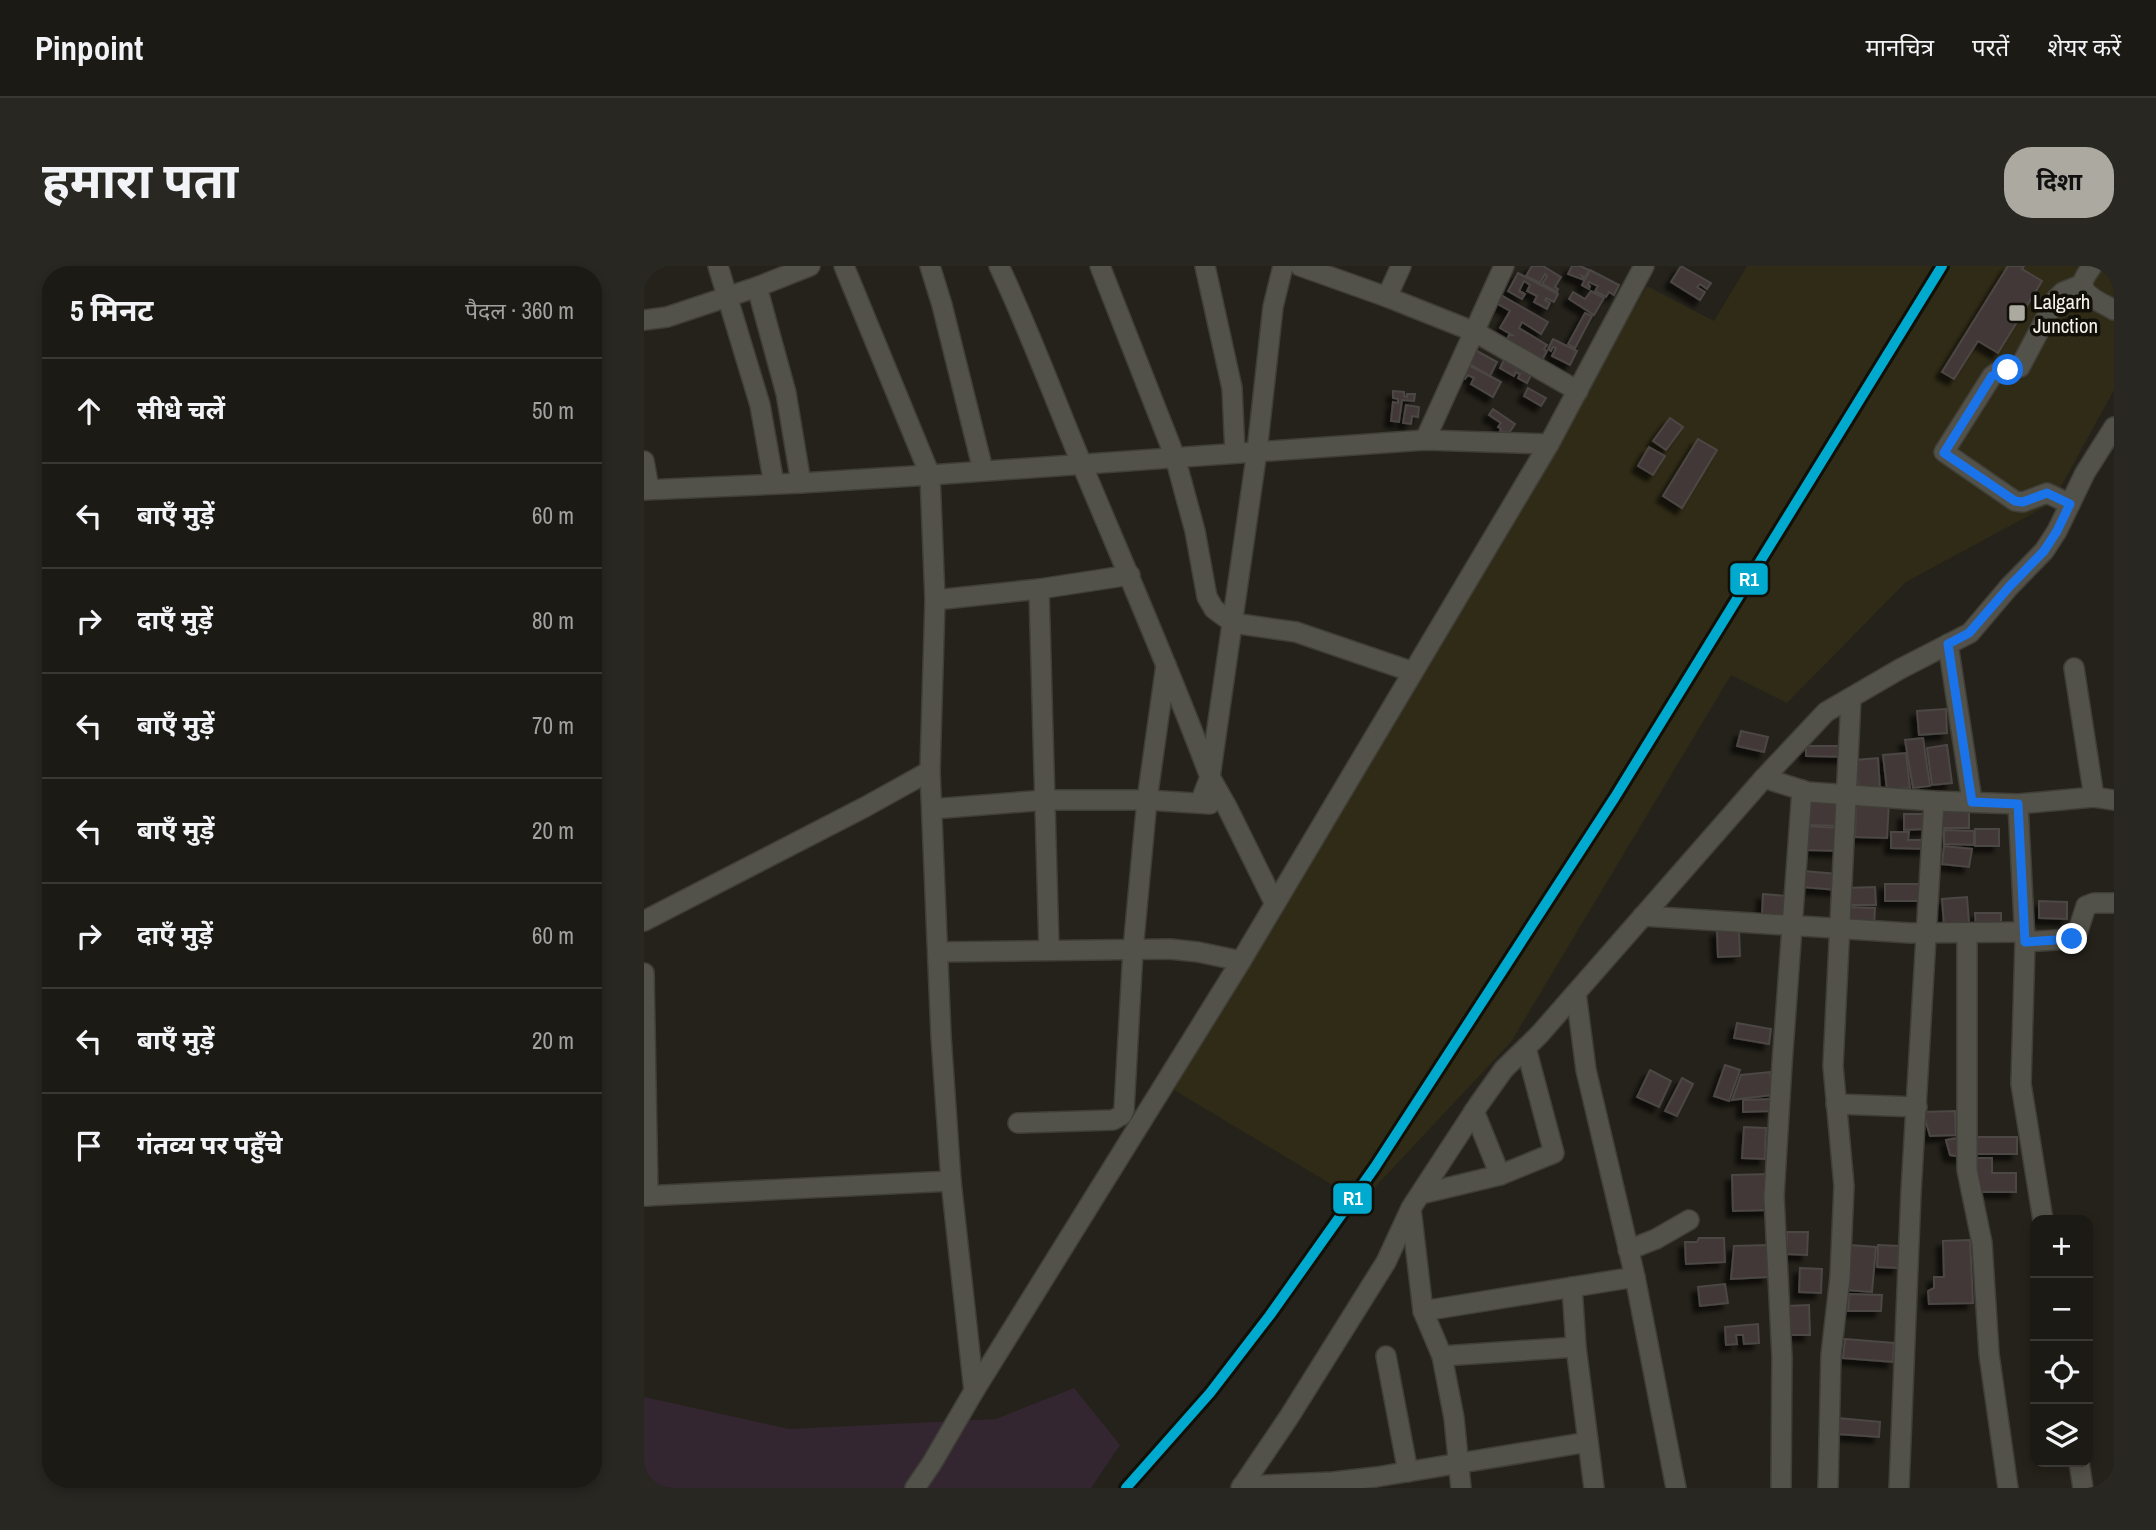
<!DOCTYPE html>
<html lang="hi">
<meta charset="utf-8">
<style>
:root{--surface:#1b1a14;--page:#282722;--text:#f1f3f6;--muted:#a0a1a0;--line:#393834;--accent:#acaaa0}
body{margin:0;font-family:"Archivo Narrow","Noto Sans Devanagari",sans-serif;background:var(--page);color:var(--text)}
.controls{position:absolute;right:21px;bottom:21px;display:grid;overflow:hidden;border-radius:14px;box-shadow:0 4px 10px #0003}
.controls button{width:63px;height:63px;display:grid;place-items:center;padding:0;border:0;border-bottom:2px solid var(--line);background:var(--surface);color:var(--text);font:35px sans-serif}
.stop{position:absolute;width:21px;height:21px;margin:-16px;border:5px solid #1a73e8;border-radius:50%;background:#fff}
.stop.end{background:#1a73e8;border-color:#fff;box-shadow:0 2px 7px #0008}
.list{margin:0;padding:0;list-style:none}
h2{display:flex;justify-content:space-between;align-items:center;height:91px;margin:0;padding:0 28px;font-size:30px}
h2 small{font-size:23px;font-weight:400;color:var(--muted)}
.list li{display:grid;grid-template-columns:46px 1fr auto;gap:21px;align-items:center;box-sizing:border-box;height:105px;padding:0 28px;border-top:2px solid var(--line)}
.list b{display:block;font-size:26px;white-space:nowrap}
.list em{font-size:23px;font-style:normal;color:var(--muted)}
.icon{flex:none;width:38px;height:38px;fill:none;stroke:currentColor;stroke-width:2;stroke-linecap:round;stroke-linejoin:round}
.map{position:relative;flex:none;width:1470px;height:1222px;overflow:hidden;border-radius:28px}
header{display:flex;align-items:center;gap:42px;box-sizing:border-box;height:98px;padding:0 35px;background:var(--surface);border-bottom:2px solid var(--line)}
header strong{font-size:33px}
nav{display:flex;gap:38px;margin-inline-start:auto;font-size:24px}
.intro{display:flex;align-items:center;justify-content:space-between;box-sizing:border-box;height:168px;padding:0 42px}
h1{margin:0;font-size:49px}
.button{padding:18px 32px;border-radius:28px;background:var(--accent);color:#111;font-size:24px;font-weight:700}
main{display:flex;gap:42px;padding:0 42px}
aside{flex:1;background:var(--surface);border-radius:28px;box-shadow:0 4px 10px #0003}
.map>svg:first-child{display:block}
.built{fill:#2f2b16}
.industrial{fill:#342630}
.building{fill:#423939;stroke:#4c4644;stroke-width:2;filter:url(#shadow)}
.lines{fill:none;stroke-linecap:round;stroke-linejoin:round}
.minor-casing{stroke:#3f3e37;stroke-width:22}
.minor{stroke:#53524a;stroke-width:19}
.rail-1-casing{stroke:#100f08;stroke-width:16}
.rail-1{stroke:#00a9ce;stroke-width:10}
.route{stroke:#1a73e8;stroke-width:9}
.poi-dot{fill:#acaaa0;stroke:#100f08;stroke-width:2.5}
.labels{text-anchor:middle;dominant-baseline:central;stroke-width:7;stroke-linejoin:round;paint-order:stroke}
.poi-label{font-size:21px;fill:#f5f3e8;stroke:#100f08;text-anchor:start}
.line-badge{stroke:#100f08;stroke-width:2.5}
.badge-label{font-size:19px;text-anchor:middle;font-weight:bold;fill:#fff}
</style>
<header>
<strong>Pinpoint</strong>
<nav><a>मानचित्र</a><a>परतें</a><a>शेयर करें</a></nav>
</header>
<div class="intro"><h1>हमारा पता</h1><a class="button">दिशा</a></div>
<main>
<aside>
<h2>5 मिनट<small>पैदल · 360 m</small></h2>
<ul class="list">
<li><svg class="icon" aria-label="ahead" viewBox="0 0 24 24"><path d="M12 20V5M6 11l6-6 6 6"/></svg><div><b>सीधे चलें</b></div><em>50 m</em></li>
<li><svg class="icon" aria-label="left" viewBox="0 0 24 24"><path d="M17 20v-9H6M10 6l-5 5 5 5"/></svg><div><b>बाएँ मुड़ें</b></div><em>60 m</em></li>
<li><svg class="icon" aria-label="right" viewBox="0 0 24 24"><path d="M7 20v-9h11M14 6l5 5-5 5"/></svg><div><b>दाएँ मुड़ें</b></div><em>80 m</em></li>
<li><svg class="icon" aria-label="left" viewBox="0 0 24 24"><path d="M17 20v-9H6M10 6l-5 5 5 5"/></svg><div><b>बाएँ मुड़ें</b></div><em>70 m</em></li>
<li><svg class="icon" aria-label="left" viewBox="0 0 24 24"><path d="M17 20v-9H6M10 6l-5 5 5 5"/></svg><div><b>बाएँ मुड़ें</b></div><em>20 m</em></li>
<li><svg class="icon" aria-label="right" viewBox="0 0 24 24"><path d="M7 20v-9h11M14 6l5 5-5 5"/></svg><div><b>दाएँ मुड़ें</b></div><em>60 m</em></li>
<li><svg class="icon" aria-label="left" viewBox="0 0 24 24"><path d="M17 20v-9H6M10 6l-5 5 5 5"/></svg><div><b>बाएँ मुड़ें</b></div><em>20 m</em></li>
<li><svg class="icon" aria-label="arrive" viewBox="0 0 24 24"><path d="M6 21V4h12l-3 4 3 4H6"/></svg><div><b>गंतव्य पर पहुँचे</b></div></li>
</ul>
</aside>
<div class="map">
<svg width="1470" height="1222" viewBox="0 0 1470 1222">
<defs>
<filter id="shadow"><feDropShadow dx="-6" dy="6" stdDeviation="2" flood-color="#0009"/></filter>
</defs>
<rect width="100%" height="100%" fill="#24221a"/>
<polygon class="built" points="1103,0 1470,0 1470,124 1408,237 1262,316 1143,437 1087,409 867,776 717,936 530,824 1003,20 1070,55"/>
<polygon class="industrial" points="430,1122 476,1179 447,1222 0,1222 0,1131 145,1163 352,1153"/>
<g class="building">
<polygon points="888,0 899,0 917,11 911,21 914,23 913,26 898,18 903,10 901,8 896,17 882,10"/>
<polygon points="928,0 936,0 945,4 941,12 938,10 940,14 924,8"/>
<polygon points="1037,0 1067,17 1063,23 1056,18 1053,21 1061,26 1056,34 1027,16"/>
<polygon points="1364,0 1380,0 1378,3 1398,15 1354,87 1334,75 1310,113 1298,106"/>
<polygon points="946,4 975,19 970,29 965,26 962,31 951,25 954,20 945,16 944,19 946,20 945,23 938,19"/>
<polygon points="874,7 914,28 910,36 902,32 901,34 906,37 903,43 890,36 893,30 883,25 886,19 880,15 875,25 881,28 878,33 864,25"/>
<polygon points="947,25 960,32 950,49 925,33 929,26 941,33"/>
<polygon points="857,29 904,56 897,68 878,56 875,62 903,79 900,83 903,85 897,96 862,75 865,69 868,69 856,62 866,45 852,37"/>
<polygon points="941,47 948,50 931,82 924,78"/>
<polygon points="909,73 933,85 926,99 908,90 912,82 909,81 907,85 904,83"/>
<polygon points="831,84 853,96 846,110 824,97"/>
<polygon points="860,94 887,109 883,117 874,112 876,108 872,106 870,110 856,102"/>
<polygon points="823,98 857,116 849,131 827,118 830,112 824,109 821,113 816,110"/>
<polygon points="884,122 902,132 897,140 880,130"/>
<polygon points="749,125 760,126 760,130 763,131 763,128 771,128 770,135 758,134 755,156 747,155 749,136 754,137 754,133 749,132"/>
<polygon points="762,139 775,141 774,151 768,150 767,158 759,157"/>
<polygon points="849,143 871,158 865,167 856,165 857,163 854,161 857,157 845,149"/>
<polygon points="1026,152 1039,161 1022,184 1009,175"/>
<polygon points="1054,173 1073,184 1038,242 1019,230"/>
<polygon points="1005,181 1021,190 1009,209 994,200"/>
<polygon points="1302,443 1303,467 1275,469 1273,445"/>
<polygon points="1097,465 1124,471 1120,486 1093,480"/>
<polygon points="1279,472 1286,520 1269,522 1261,474"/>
<polygon points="1303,479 1308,517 1288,519 1283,482"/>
<polygon points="1162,480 1202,480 1202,491 1162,490"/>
<polygon points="1262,487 1266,522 1243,524 1239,489"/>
<polygon points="1234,492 1236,523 1214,524 1212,494"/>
<polygon points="1212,534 1245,535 1243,572 1211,571"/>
<polygon points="1163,535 1198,537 1197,560 1162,559"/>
<polygon points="1325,542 1325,562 1293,562 1293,543"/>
<polygon points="1260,548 1284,548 1284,563 1260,564"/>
<polygon points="1162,560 1196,562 1196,585 1162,584"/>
<rect x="1331" y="563" width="24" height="17"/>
<polygon points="1300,564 1330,565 1330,579 1300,578"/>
<polygon points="1247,566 1265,566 1264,574 1282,574 1282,583 1247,582"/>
<polygon points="1300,580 1328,583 1325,601 1298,598"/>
<polygon points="1159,605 1194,608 1193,624 1158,621"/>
<rect x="1241" y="618" width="37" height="17"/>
<polygon points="1231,621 1232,639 1202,639 1201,622"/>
<polygon points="1119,628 1143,630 1141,652 1118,649"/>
<polygon points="1323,631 1325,657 1300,659 1298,633"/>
<polygon points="1395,635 1423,636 1423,653 1395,652"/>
<polygon points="1203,641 1231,642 1230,662 1202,660"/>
<polygon points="1331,647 1357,647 1357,662 1332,663"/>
<polygon points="1095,664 1096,690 1074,691 1073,665"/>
<polygon points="1093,757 1127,763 1125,778 1090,772"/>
<polygon points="1081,799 1096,804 1085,835 1070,830"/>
<polygon points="1006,804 1027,815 1015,841 993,831"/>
<polygon points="1126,806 1129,829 1088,834 1097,809"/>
<polygon points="1038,812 1049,818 1033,850 1021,845"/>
<polygon points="1127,833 1127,845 1099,846 1099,834"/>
<polygon points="1311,845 1312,869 1286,870 1279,846"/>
<polygon points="1100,861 1122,862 1121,893 1098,892"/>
<polygon points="1319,871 1318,891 1306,889 1302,874"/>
<polygon points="1330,871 1373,871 1373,888 1329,888"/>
<polygon points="1330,892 1348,892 1348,907 1372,907 1372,926 1330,926"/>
<polygon points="1125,908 1126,944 1089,945 1088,909"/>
<polygon points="1143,966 1164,966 1163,989 1142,988"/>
<polygon points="1055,972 1080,972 1081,996 1042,998 1041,976 1053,976"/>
<polygon points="1326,974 1329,1037 1285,1038 1284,1025 1290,1022 1290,1011 1300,1011 1299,975"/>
<polygon points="1123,979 1124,1011 1087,1013 1090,980"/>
<polygon points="1206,979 1232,981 1228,1026 1202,1024"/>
<polygon points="1234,979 1255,980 1254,1002 1233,1001"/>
<polygon points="1156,1002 1178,1003 1177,1027 1155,1026"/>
<polygon points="1081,1018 1084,1037 1056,1040 1054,1021"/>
<polygon points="1205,1028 1238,1029 1237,1045 1204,1045"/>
<polygon points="1165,1039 1166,1069 1143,1069 1142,1040"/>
<polygon points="1114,1058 1115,1077 1100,1078 1099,1069 1092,1069 1093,1078 1082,1079 1081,1061"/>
<polygon points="1201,1073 1250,1077 1249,1096 1199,1092"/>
<polygon points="1194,1152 1236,1156 1235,1171 1193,1168"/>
</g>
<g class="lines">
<g class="minor-casing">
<g id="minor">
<polyline points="74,0 116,139 130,218"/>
<polyline points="200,0 286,209 291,334 286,505 297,770 307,915 330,1125"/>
<polyline points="286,0 298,39 339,204"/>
<path d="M355,0C386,66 411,134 439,201C482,304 527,406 566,511L583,541L631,638"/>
<polyline points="456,0 531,191 551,265 563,331 570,343 589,357 652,366 769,406"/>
<polyline points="561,0 588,122 591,187"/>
<polyline points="656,0 743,31 831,66 934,125"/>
<path d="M1448,0C1445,5 1440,11 1439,16C1437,30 1461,38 1470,44"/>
<polyline points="113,21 142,127 157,217"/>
<polyline points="743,31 757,0"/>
<polyline points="0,54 23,51 113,21 166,0"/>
<polyline points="781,174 860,0"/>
<polyline points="0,195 5,223"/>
<polyline points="0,224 157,217 286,209 781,174 905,178"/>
<polyline points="1426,238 1403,227 1379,236 1371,235 1300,186 1348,110 1352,107 1376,101 1412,33 1419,26 1439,18"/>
<polyline points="395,323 405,683"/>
<polyline points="291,334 395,323 486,309"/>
<polyline points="1304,378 1328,535"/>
<polyline points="1430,402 1450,531"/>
<polyline points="1120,512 1182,446 1256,403 1326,367 1365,321 1400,285 1413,265 1441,207 1470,161"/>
<polyline points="556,537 566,511 613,185 629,41 639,0"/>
<polyline points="1374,538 1381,676 1377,818 1399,954"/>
<polyline points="288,543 402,534 503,534 566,538"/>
<polyline points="999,650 1266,667 1381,666"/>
<polyline points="0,655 221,541 286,505"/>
<polyline points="1323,667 1323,904 1338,977 1345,1088 1364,1222"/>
<polyline points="1381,676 1428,673 1433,668 1442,640 1450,637 1470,637"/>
<polyline points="294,686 526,683 554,686 597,695"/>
<polyline points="0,707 4,930"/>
<polyline points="932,727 942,804 991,1011 1032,1222"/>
<polyline points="1192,838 1273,841"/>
<polyline points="830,845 856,909 910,887 882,782"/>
<polyline points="374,857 469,854 478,849 480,844 489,684 503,534 522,399"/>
<polyline points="777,928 856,909"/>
<polyline points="0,930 307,915"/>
<polyline points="767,943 779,1045 798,1090 810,1152 817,1222"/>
<polyline points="984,984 1012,973 1045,954"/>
<polyline points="928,1021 932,1081 950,1222"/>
<polyline points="779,1045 991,1011"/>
<polyline points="742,1090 764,1206"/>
<polyline points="798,1090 932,1081"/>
<polyline points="1435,1196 1439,1222"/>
<polyline points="598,1220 689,1216 732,1211 944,1176"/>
<polyline points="271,1222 288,1197 330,1125 597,695 905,178 1000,0"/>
<polyline points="597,1222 645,1151 742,996 767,942 835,838 860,803 895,769 1120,512 1164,526 1290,535 1374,538 1450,531 1470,534"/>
<polyline points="1137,1222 1138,1091 1130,930 1138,798 1158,524"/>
<polyline points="1184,1222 1187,1089 1196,1011 1200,920 1189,800 1207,432"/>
<polyline points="1255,1222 1267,926 1290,535"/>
</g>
</g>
<use href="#minor" class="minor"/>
<g class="rail-1-casing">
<polyline id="rail-1" points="482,1222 566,1127 626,1049 731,901 971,531 1298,0"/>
</g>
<use href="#rail-1" class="rail-1"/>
</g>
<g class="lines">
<polyline class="route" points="1364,104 1348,110 1300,187 1371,235 1379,236 1403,227 1426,238 1413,265 1400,285 1365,321 1325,367 1304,378 1328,536 1374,538 1381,676 1428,673"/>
</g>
<rect class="poi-dot" x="1364" y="38" width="18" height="18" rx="3.5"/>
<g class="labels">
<g class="poi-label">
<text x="1389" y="35">Lalgarh<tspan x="1389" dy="24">Junction</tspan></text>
</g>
</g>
<g class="line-badge">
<rect x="1085" y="296" width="40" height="34" rx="7" fill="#00a9ce"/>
<rect x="688" y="916" width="41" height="33" rx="7" fill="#00a9ce"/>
</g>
<g class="badge-label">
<text x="1105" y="320">R1</text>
<text x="709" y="939">R1</text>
</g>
</svg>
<div class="controls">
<button>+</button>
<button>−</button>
<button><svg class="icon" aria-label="locate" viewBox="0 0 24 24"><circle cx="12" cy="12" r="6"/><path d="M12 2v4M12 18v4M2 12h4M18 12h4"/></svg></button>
<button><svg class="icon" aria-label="layers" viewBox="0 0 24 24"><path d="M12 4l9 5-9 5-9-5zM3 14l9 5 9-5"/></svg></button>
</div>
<div class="stop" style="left:1364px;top:104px"></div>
<div class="stop end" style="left:1428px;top:673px"></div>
</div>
</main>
